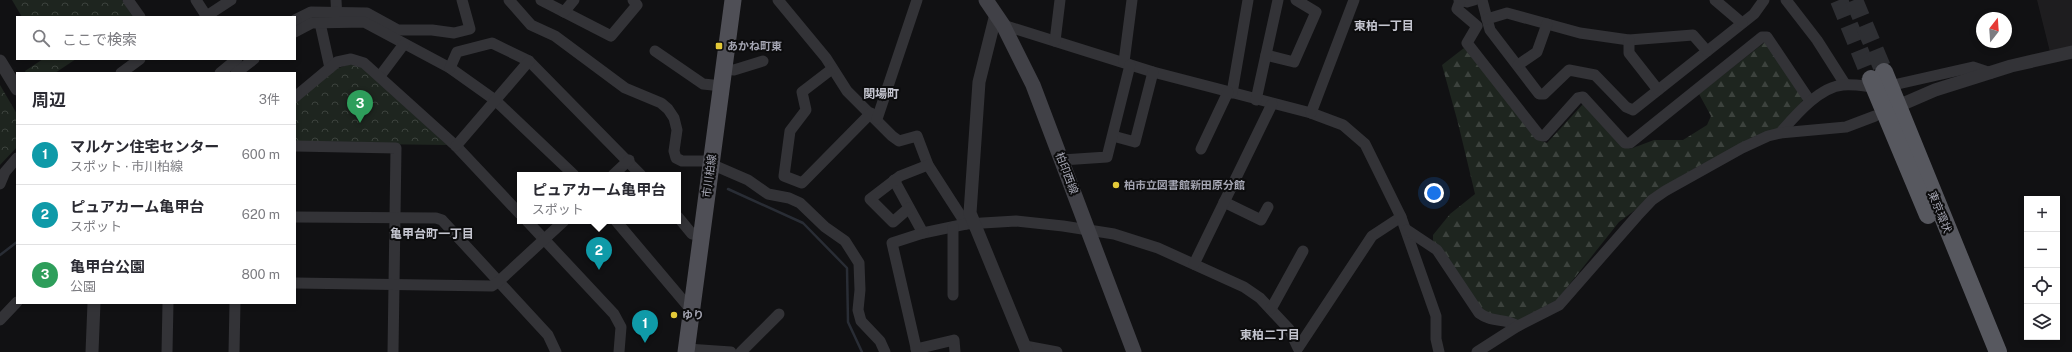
<!DOCTYPE html>
<html lang="ja">
<meta charset="utf-8">
<style>
:root{--surface:#fff;--page:#f2f2f3;--text:#2b2b33;--muted:#7c7c81;--line:#e1e1e2;--accent:#7e7235}
body{margin:0;font-family:"Public Sans","Noto Sans JP",sans-serif;background:var(--page);color:var(--text)}
.controls{position:absolute;right:12px;bottom:12px;display:grid;overflow:hidden;border-radius:0px;box-shadow:0 2px 6px #0003}
.controls button{width:36px;height:36px;display:grid;place-items:center;padding:0;border:0;border-bottom:1px solid var(--line);background:var(--surface);color:var(--text);font:20px sans-serif}
.compass{position:absolute;left:1976px;top:12px;width:36px;height:36px;border-radius:50%;background:var(--surface);box-shadow:0 2px 6px #0003;rotate:17deg}
.you{position:absolute;left:1434px;top:193px;width:14px;height:14px;margin:-10px;border:3px solid #fff;border-radius:50%;background:#1a73e8;box-shadow:0 0 0 6px #1a73e833}
.badge{display:grid;place-items:center;width:26px;height:26px;border-radius:50%;background:var(--accent);color:#fff;font-size:13px;font-weight:700}
.pin{position:absolute;translate:-50% -33px;filter:drop-shadow(0 1px 2px #0008)}
.pin::after{content:'';position:absolute;top:21px;width:14px;height:12px;background:inherit;clip-path:polygon(0 0,100% 0,50% 100%)}
.popup{position:absolute;left:517px;top:172px;width:164px;height:52px;box-sizing:border-box;display:grid;place-content:center;border-radius:0px;background:var(--surface);filter:drop-shadow(0 1px 3px #0005);font-size:13px;white-space:nowrap;color:var(--muted)}
.popup b{font-size:15px;color:var(--text)}
.popup::after{content:'';position:absolute;left:50%;top:100%;margin-left:-8px;border:8px solid transparent;border-top-color:var(--surface)}
.list{margin:0;padding:0;list-style:none}
h2{display:flex;justify-content:space-between;align-items:center;height:52px;margin:0;padding:0 16px;font-size:17px}
h2 small{font-size:13px;font-weight:400;color:var(--muted)}
.list li{display:grid;grid-template-columns:26px 1fr auto;gap:12px;align-items:center;box-sizing:border-box;height:60px;padding:0 16px;border-top:1px solid var(--line)}
.list b{display:block;font-size:15px;white-space:nowrap}
.list p{margin:0;font-size:13px;white-space:nowrap;color:var(--muted)}
.list em{font-size:13px;font-style:normal;color:var(--muted)}
.icon{flex:none;width:22px;height:22px;fill:none;stroke:currentColor;stroke-width:2;stroke-linecap:round;stroke-linejoin:round}
.map{position:relative;flex:none;width:2072px;height:352px;overflow:hidden}
.search{position:absolute;background:var(--surface);box-shadow:0 2px 6px #0003;left:16px;top:16px;width:280px;height:44px;display:flex;align-items:center;gap:10px;box-sizing:border-box;padding:0 14px;border-radius:0px;color:var(--muted);font-size:15px}
.panel{position:absolute;background:var(--surface);box-shadow:0 2px 6px #0003;left:16px;top:72px;width:280px;height:232px;border-radius:0px}
.map>svg:first-child{display:block}
.built{fill:#1e1d1f}
.forest{fill:url(#forest-firs)}
.park{fill:url(#park-crowns)}
.lines{fill:none;stroke-linecap:round;stroke-linejoin:round}
.stream{stroke:#292d35;stroke-width:2.5}
.trunk-tunnel{stroke:#2e2f33;stroke-width:18;stroke-dasharray:18 9;stroke-linecap:butt}
.minor{stroke:#333337;stroke-width:11}
.tertiary{stroke:#333337;stroke-width:13}
.secondary{stroke:#414147;stroke-width:15}
.primary{stroke:#4f4f56;stroke-width:17}
.trunk{stroke:#57585f;stroke-width:18}
.poi-dot{fill:#e3c938;stroke:#0c0c0d;stroke-width:1.5}
.labels{text-anchor:middle;dominant-baseline:central;stroke-width:4;stroke-linejoin:round;paint-order:stroke}
.poi-label{font-size:11px;font-weight:bold;fill:#a4a5b2;stroke:#0c0c0d;text-anchor:start}
.street-label{font-size:11px;fill:#a4a5b2;stroke:#0c0c0d}
.neighbourhood-label{font-size:12px;font-weight:bold;fill:#c4c5cf;stroke:#0c0c0d}
</style>
<div class="map">
<svg width="2072" height="352" viewBox="0 0 2072 352">
<defs>
<pattern id="forest-firs" width="22" height="20" patternUnits="userSpaceOnUse"><rect width="22" height="20" fill="#1e251f"/><path d="M5 1l3.5 6h-7zM16 11l3.5 6h-7z" fill="#3c423d"/></pattern>
<pattern id="park-crowns" width="20" height="18" patternUnits="userSpaceOnUse"><rect width="20" height="18" fill="#1e251f"/><path d="M2 6a3 3 0 1 1 6 0M12 15a3 3 0 1 1 6 0" fill="none" stroke="#3c423d"/></pattern>
</defs>
<rect width="100%" height="100%" fill="#111113"/>
<polygon class="built" points="2037,0 2072,0 2072,47 2050,52"/>
<polygon class="forest" points="1765,42 1804,99 1779,128 1751,138 1681,176 1619,222 1557,300 1518,322 1492,317 1469,302 1433,252 1433,235 1450,214 1475,194 1458,123 1442,65 1464,48 1539,140 1547,143 1583,104 1630,149 1654,140 1683,140 1707,125 1711,116 1699,94"/>
<g class="park">
<polygon points="12,0 122,0 133,17 22,17"/>
<polygon points="43,59 76,59 55,73 26,73 25,71"/>
<polygon points="350,64 363,68 447,145 295,143 295,102 336,69"/>
<polygon points="0,85 17,114 17,147 0,165"/>
</g>
<g class="lines">
<g class="stream">
<polyline points="728,189 803,223 847,268 848,322 862,352"/>
<polyline points="0,255 17,242"/>
</g>
<g class="trunk-tunnel">
<polyline points="1839,0 1871,79"/>
<polyline points="1854,0 1884,72"/>
</g>
<g class="minor">
<polyline points="128,0 140,17"/>
<polyline points="196,0 207,17"/>
<polyline points="336,0 337,19"/>
<polyline points="509,0 531,25 555,36 625,88 661,103 668,109 674,118 677,130 674,151 676,158 682,161 711,161"/>
<polyline points="541,0 611,36 637,5 633,0"/>
<polyline points="778,0 826,58 847,91 892,136 899,141 917,136 928,165 966,224 1016,221 1063,226 1114,234 1158,248 1244,287 1260,298 1289,329 1298,348 1372,236 1401,217"/>
<polyline points="1459,0 1467,2 1474,0"/>
<polyline points="1482,0 1490,30 1539,94 1544,94 1569,70 1595,75 1626,107 1633,110 1754,14 1764,0"/>
<polyline points="1715,0 1742,23"/>
<polyline points="1786,0 1817,40 1845,84"/>
<polyline points="1460,1 1457,9 1477,26 1467,43 1539,135 1544,136 1578,98 1583,97 1625,143 1630,143 1762,37 1767,37 1810,101"/>
<polyline points="564,12 574,0"/>
<polyline points="205,17 231,0"/>
<polyline points="1487,19 1507,13 1580,33 1629,40 1693,35 1707,51"/>
<polyline points="295,20 311,12 367,13 398,30 432,30 454,33 470,29 462,0"/>
<polyline points="320,23 330,68"/>
<polyline points="1003,25 1153,72 1311,113 1343,125 1365,144 1401,217 1436,316 1436,339 1439,352"/>
<polyline points="295,32 312,23 364,22 450,68 495,100 574,175"/>
<polyline points="1629,40 1629,53 1658,90"/>
<polyline points="1055,41 1060,0"/>
<polyline points="655,51 703,84 722,86"/>
<polyline points="1266,55 1294,62 1316,12 1296,0"/>
<polyline points="1124,62 1132,0"/>
<polyline points="1518,65 1537,52 1547,24"/>
<polyline points="450,68 457,52 492,43 529,61 641,175"/>
<polyline points="724,69 734,70 763,61"/>
<polyline points="832,69 802,92 806,110 790,131 784,176 802,183 871,113"/>
<polyline points="121,73 140,59"/>
<polyline points="220,73 237,59"/>
<polyline points="236,73 254,59"/>
<polyline points="380,76 404,44"/>
<polyline points="1889,86 1973,67 1991,73"/>
<polyline points="1232,93 1248,0"/>
<polyline points="295,97 337,62 351,59 364,63 456,146 520,214"/>
<polyline points="1256,100 1278,0"/>
<polyline points="1311,113 1354,0"/>
<polyline points="877,119 917,0"/>
<path d="M1780,133C1795,116 1819,87 1843,85C1853,84 1864,86 1874,87"/>
<polyline points="1113,136 1135,142 1153,72"/>
<polyline points="295,146 396,148 393,352"/>
<polyline points="456,146 529,61"/>
<polyline points="1201,149 1228,92"/>
<polyline points="1062,160 1107,157 1130,65"/>
<polyline points="711,164 748,180 768,194 789,198 800,203 825,227 845,241 859,263 860,290 858,310 861,321 880,341 885,352"/>
<polyline points="613,175 629,160"/>
<polyline points="894,180 923,233 966,224"/>
<polyline points="0,184 5,172 17,158"/>
<polyline points="1224,202 1261,220 1268,207"/>
<polyline points="909,208 893,222 870,199 900,176 928,165"/>
<polyline points="295,217 436,218 442,220 548,335 556,352"/>
<polyline points="678,217 692,234 701,235"/>
<polyline points="527,221 614,314 621,327 619,352"/>
<polyline points="616,221 692,311"/>
<polyline points="953,227 953,295"/>
<path d="M1407,230L1437,250L1479,313C1494,324 1503,317 1518,326"/>
<polyline points="1194,264 1272,104"/>
<polyline points="295,283 492,286 498,282 564,221"/>
<polyline points="1271,309 1303,251"/>
<polyline points="0,320 17,302"/>
<polyline points="1025,346 1057,352"/>
<polyline points="687,349 731,352"/>
<polyline points="916,349 954,340 955,352"/>
<polyline points="167,352 168,303"/>
<polyline points="234,352 235,303"/>
<polyline points="741,352 779,314"/>
<polyline points="917,352 892,243 923,233"/>
<polyline points="1477,352 1516,327 1559,305 1637,216 1652,200 1665,191 1742,148 1768,136 1780,133 1846,127 1875,116"/>
</g>
<g class="tertiary">
<polyline points="996,14 979,82 970,213 1027,352"/>
<polyline points="0,61 17,89"/>
<polyline points="1905,103 1935,90 2011,66 2072,52"/>
<polyline points="92,352 94,303"/>
</g>
<polyline class="secondary" points="986,0 1003,25 1033,85 1134,352"/>
<polyline class="primary" points="686,352 733,0"/>
<g class="trunk">
<polyline points="1884,72 1998,352"/>
<polyline points="1871,79 1928,215"/>
</g>
</g>
<g class="poi-dot">
<rect x="715" y="42" width="8" height="8" rx="2"/>
<circle cx="1116" cy="185" r="4"/>
<circle cx="674" cy="315" r="4"/>
</g>
<g class="labels">
<g class="poi-label">
<text x="727" y="46">あかね町東</text>
<text x="1124" y="185">柏市立図書館新田原分館</text>
<text x="682" y="315">ゆり</text>
</g>
<g class="street-label">
<text transform="translate(1067 173) rotate(69)">柏印西線</text>
<text transform="translate(709 176) rotate(-82)">市川柏線</text>
<text transform="translate(1940 212) rotate(68)">東京環状</text>
</g>
<g class="neighbourhood-label">
<text x="1384" y="26">東柏一丁目</text>
<text x="881" y="94">関場町</text>
<text x="432" y="234">亀甲台町一丁目</text>
<text x="1270" y="335">東柏二丁目</text>
</g>
</g>
</svg>
<div class="controls">
<button>+</button>
<button>−</button>
<button><svg class="icon" aria-label="locate" viewBox="0 0 24 24"><circle cx="12" cy="12" r="6"/><path d="M12 2v4M12 18v4M2 12h4M18 12h4"/></svg></button>
<button><svg class="icon" aria-label="layers" viewBox="0 0 24 24"><path d="M12 4l9 5-9 5-9-5zM3 14l9 5 9-5"/></svg></button>
</div>
<svg class="compass" viewBox="-18 -18 36 36"><path d="M0-13l5 13h-10z" fill="#e53935"/><path d="M0 13l5-13h-10z" fill="#7c7c81"/></svg>
<div class="you"></div>
<div class="pin badge" style="left:645px;top:343px;background:#0f9aa8">1</div>
<div class="pin badge" style="left:599px;top:270px;background:#0f9aa8">2</div>
<div class="popup"><b>ピュアカーム亀甲台</b>スポット</div>
<div class="pin badge" style="left:360px;top:123px;background:#2e9e5b">3</div>
<div class="search"><svg class="icon" aria-label="search" viewBox="0 0 24 24"><circle cx="10" cy="10" r="6"/><path d="M15 15l6 6"/></svg>ここで検索</div>
<section class="panel">
<h2>周辺<small>3件</small></h2>
<ul class="list">
<li><span class="badge" style="background:#0f9aa8">1</span><div><b>マルケン住宅センター</b><p>スポット · 市川柏線</p></div><em>600 m</em></li>
<li><span class="badge" style="background:#0f9aa8">2</span><div><b>ピュアカーム亀甲台</b><p>スポット</p></div><em>620 m</em></li>
<li><span class="badge" style="background:#2e9e5b">3</span><div><b>亀甲台公園</b><p>公園</p></div><em>800 m</em></li>
</ul>
</section>
</div>
